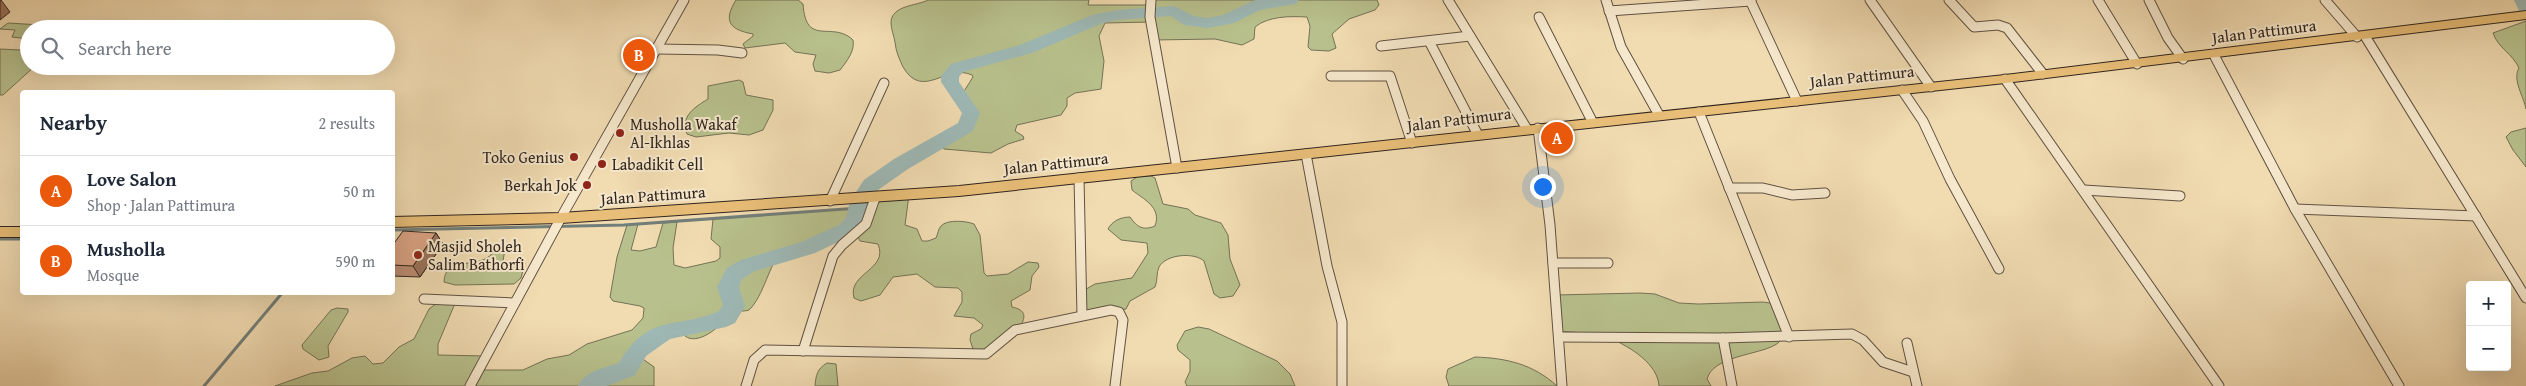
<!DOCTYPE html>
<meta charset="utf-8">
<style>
:root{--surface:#fff;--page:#f2f2f3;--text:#1f2937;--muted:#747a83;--line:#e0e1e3;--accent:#ea580c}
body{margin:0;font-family:"Gentium Book Plus",serif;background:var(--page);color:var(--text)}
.controls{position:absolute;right:15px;bottom:15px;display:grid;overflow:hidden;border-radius:5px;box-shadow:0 5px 20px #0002}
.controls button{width:45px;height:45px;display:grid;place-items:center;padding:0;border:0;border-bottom:1px solid var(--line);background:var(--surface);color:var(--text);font:25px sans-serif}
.you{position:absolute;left:1542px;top:186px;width:18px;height:18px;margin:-12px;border:4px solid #fff;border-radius:50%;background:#1a73e8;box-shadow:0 0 0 8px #1a73e833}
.badge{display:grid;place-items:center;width:32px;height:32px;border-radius:50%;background:var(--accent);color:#fff;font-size:16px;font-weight:700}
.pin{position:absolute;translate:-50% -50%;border:2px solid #fff;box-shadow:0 1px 5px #0006}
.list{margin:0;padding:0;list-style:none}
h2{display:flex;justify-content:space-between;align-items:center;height:65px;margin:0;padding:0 20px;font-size:21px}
h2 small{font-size:16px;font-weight:400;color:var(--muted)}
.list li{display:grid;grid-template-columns:32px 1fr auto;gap:15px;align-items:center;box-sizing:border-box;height:70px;padding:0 20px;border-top:1px solid var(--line)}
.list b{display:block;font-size:19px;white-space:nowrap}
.list p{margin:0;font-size:16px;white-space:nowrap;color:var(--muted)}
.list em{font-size:16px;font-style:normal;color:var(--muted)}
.icon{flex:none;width:28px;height:28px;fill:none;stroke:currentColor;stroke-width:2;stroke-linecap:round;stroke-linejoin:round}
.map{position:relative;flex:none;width:2526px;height:386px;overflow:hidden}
.search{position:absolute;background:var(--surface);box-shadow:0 5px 20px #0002;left:20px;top:20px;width:375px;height:55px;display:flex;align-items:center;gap:12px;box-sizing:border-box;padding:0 18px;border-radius:28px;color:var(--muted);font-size:19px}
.panel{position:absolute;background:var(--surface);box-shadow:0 5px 20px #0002;left:20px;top:90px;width:375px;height:205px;border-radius:5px}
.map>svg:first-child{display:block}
.green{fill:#b8c18d;stroke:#747356}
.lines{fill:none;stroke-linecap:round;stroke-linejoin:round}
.stream{stroke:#727e79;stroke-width:3}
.river{fill:#9eb9b6;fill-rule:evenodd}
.minor-casing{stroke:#605243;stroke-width:11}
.primary-casing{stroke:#30251e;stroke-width:2}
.minor{stroke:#f6e8cc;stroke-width:9}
.primary{fill:#e8be78;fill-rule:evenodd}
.wall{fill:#bc8d72;stroke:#30251e}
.shaded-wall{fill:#99735c;stroke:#30251e}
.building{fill:#dba484;stroke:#30251e}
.poi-dot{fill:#8f2418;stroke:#f6e8cc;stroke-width:2}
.labels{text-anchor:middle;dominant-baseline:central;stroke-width:4;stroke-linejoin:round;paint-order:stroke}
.street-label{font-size:16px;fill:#30251e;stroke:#f6e8cc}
.poi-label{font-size:16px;fill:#30251e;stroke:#f6e8cc;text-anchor:start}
</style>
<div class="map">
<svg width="2526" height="386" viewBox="0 0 2526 386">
<rect width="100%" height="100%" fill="#f1dbb1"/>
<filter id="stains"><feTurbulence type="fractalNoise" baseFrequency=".004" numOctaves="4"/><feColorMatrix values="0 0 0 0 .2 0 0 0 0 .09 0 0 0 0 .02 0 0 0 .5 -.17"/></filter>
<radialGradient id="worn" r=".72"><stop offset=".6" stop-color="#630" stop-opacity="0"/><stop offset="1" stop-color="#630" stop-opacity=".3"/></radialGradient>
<g class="green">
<path d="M736,0H798L803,4C806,48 832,20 853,40C855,51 847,61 840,70L829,73L815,71L813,64L816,55L795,52L785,43L745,48L743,44L753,36V34C731,30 722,22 736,0Z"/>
<path d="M928,0H1089L1088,5H1150L1151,0H1377L1379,5L1375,10L1349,19L1332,34L1336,48L1329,51L1311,50L1308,47L1310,26L1307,17C1291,16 1268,16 1255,27L1254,39L1242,45L1215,39L1154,40L1151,22L1105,23L1099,36L1104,61L1101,89L1075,93L1067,98V106L1061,115L1017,125L1015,131L1023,136L1024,139L1008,144L991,153L944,149L940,143C955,136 968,130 971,113L961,96L973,77L972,75C946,63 923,101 903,67C899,58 896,52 895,42C894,36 891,29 891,23C891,5 917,6 928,0Z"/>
<path d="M2526,21V109C2524,97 2512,80 2519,68C2513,54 2498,48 2493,33Z"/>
<polygon points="8,23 74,27 83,25 79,29 29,29 29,39 12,37 15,30 0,29"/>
<polygon points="29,45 29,66 35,66 3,95 0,95 0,49 20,50"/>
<path d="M739,80L743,82L746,95L773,100V110L763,130L749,135L729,133L696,137L687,134C680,116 695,107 708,99V86Z"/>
<polygon points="2526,128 2526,167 2513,150 2506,137 2511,132"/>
<path d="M1151,176L1155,178L1163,204L1188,209L1195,215L1221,223L1228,235L1230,259L1240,285L1233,296L1220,298L1214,294L1204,261C1194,252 1166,254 1159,267C1156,273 1158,280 1155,287L1130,301L1126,309L1082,315L1081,292L1095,284L1132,278L1148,253L1147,243L1121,240L1108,229C1112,221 1121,217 1130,217C1137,227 1143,231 1155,226C1162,207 1143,199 1132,190L1131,181L1137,177Z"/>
<path d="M909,195L905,225L917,229L922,241H928L936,238C938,234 938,229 941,226C947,219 967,221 974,224L980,235L984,273L987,276L1008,274L1028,262L1038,263L1039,267L1032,276L1030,290L1011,301L1012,307C1043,313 1005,343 994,350C988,353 980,353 975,355L970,340L971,334L981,329L983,325L974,318L954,316L962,302V292L958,288L935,287L917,274L893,277L880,295L861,301L854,298C847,273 889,270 878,244L860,241L858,237L875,198Z"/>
<path d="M859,208C857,234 818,245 796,251C792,252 785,252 781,254C770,261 764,296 749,310C744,312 735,310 730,313C726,315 724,321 720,325C708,336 688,348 679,328L664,332L639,350L640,357L654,367V386H275L312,373L328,371L352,358L365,356L373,364L383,363L399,347L414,339L429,309L441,300L456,301L438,344V355L485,356L479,370H523L547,359L569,355L587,344L632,330L643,318L644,308L640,306L613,301L610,297L617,257L627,225L638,224L631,250L640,251L656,247L663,223L677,222L673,248L674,265L685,268L716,261L720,258V247L711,239L713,219Z"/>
<path d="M502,248L505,249L503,261L525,263L521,278L514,284L455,285L444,282C445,258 469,267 485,259C491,256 495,250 502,248Z"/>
<path d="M1640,293L1655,294L1679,303L1698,304L1763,302L1776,304L1786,329C1784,335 1781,342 1775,345C1758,355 1713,356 1707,379L1711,386H1659C1658,364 1630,347 1612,339C1596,332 1575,333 1558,331L1556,295Z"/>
<polygon points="337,308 348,309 348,312 328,346 329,357 319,360 303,349 302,345 331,310"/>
<polygon points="1198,327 1209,329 1277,361 1290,374 1295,386 1187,386 1185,382 1190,371 1190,360 1178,350 1177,345 1185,331"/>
<path d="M1475,357C1506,358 1533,364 1557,386H1449L1446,377L1448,369Z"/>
<path d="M827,363L836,364L838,386H815C816,375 817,369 827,363Z"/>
</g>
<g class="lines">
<g class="stream">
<polyline points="392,230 624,225 859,208"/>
<polyline points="0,239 22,239"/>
<polyline points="204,386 283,292"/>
</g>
<g class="river">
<path d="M1255,0H1299L1296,4L1260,10L1234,23L1208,28L1184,25L1171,16L1117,20L1103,23L1032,53L963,72L959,77V82L980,113L973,131L908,169L878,190L870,202L866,221L853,235L815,253L755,271L742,279L739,287L745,306L735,323L726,327L670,339L646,356L635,375L607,386H578C585,371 604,368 619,363C649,312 676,330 719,311L723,305L717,287L727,268L741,260L801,242L839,225L846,218L850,201L864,180L894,159L958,123L962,113L941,82V76L951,64L1020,45L1092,15L1117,10L1174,6L1194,16L1208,18L1223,15Z"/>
<polygon points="2514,0 2526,0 2526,14 2520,13"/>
</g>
<g class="minor-casing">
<g id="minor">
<polyline points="1151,0 1150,17 1177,168"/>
<polyline points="1448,0 1527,129"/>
<polyline points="1606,0 1621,47 1659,115"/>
<polyline points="1750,0 1797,101"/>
<polyline points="1870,0 1931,87"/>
<polyline points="1949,0 1974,27 1998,25 2007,28 2043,74"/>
<polyline points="2098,0 2137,64"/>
<polyline points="2149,0 2168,38 2183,59"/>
<polyline points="2325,0 2357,37"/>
<polyline points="1609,11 1751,1"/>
<polyline points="1539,17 1592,121"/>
<polyline points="2365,36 2526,298"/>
<polyline points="1429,41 1478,135"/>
<polyline points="1381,46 1470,36"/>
<polyline points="657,49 718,50 742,53"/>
<polyline points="2214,55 2295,209 2399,386"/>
<polyline points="1331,76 1390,76 1412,143"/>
<polyline points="2005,79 2219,386"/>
<polyline points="1902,90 1923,121 1950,179 1999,269"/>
<polyline points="1699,112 1789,337"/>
<polyline points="1538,128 1550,225 1562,386"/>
<polyline points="1306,154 1327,266 1342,322 1342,386"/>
<polyline points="1079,178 1082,315"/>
<polyline points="1729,188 1763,188 1792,195 1825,193"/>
<polyline points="2084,190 2180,196"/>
<polyline points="830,201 884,83"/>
<polyline points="2295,209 2476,216"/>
<polyline points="1553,263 1608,263"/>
<polyline points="424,299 514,303"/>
<polyline points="1559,337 1723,338 1852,334 1863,340 1883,362 1913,372"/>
<polyline points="1723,338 1732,386"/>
<polyline points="1907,343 1917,386"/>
<polyline points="803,351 833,256 842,245 866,224 875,198"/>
<polyline points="470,386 563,214 684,0"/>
<polyline points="746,386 754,360 765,350 986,354 1015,330 1111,310 1119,312 1123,320 1115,386"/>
</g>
</g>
<g class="primary-casing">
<g id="primary">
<polygon points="2526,11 2526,19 2005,83 959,196 561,223 392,227 392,217 561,213 959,186 2005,75"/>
<rect x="0" y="227" width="22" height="10"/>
</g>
</g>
<use href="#minor" class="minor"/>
<use href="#primary" class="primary"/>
</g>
<polygon class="wall" points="436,233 443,244 420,277 392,276 392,246"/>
<g class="shaded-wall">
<polygon points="0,0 1,0 10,12 0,20"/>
<polygon points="436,233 443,244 420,277 413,266"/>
</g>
<polygon class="building" points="403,231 436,233 413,266 392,265 392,246"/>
<g class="poi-dot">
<circle cx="620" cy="133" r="5"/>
<circle cx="574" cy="157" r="5"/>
<circle cx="602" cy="164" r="5"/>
<circle cx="587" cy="185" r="5"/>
<circle cx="418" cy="255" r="5"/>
</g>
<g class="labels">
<g class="street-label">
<text transform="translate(2264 31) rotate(-7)">Jalan Pattimura</text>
<text transform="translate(1862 76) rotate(-6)">Jalan Pattimura</text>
<text transform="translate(1459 119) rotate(-7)">Jalan Pattimura</text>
<text transform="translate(1056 163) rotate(-6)">Jalan Pattimura</text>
<text transform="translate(653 195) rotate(-4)">Jalan Pattimura</text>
</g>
<g class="poi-label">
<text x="630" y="124">Musholla Wakaf<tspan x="630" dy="18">Al-Ikhlas</tspan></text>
<text x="564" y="157" text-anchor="end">Toko Genius</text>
<text x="612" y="164">Labadikit Cell</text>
<text x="577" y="185" text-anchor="end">Berkah Jok</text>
<text x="428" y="246">Masjid Sholeh<tspan x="428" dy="18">Salim Bathorfi</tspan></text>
</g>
</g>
<rect width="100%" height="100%" filter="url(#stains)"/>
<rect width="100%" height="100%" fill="url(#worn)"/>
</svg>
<div class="controls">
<button>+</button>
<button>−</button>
</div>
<div class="you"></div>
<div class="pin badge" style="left:1557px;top:138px">A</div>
<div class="pin badge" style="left:639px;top:55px">B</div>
<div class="search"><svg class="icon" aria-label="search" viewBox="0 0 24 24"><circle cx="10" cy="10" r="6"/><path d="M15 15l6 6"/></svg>Search here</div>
<section class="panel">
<h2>Nearby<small>2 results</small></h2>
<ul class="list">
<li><span class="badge">A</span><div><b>Love Salon</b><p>Shop · Jalan Pattimura</p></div><em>50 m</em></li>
<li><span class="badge">B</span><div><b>Musholla</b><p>Mosque</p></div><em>590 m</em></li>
</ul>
</section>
</div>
